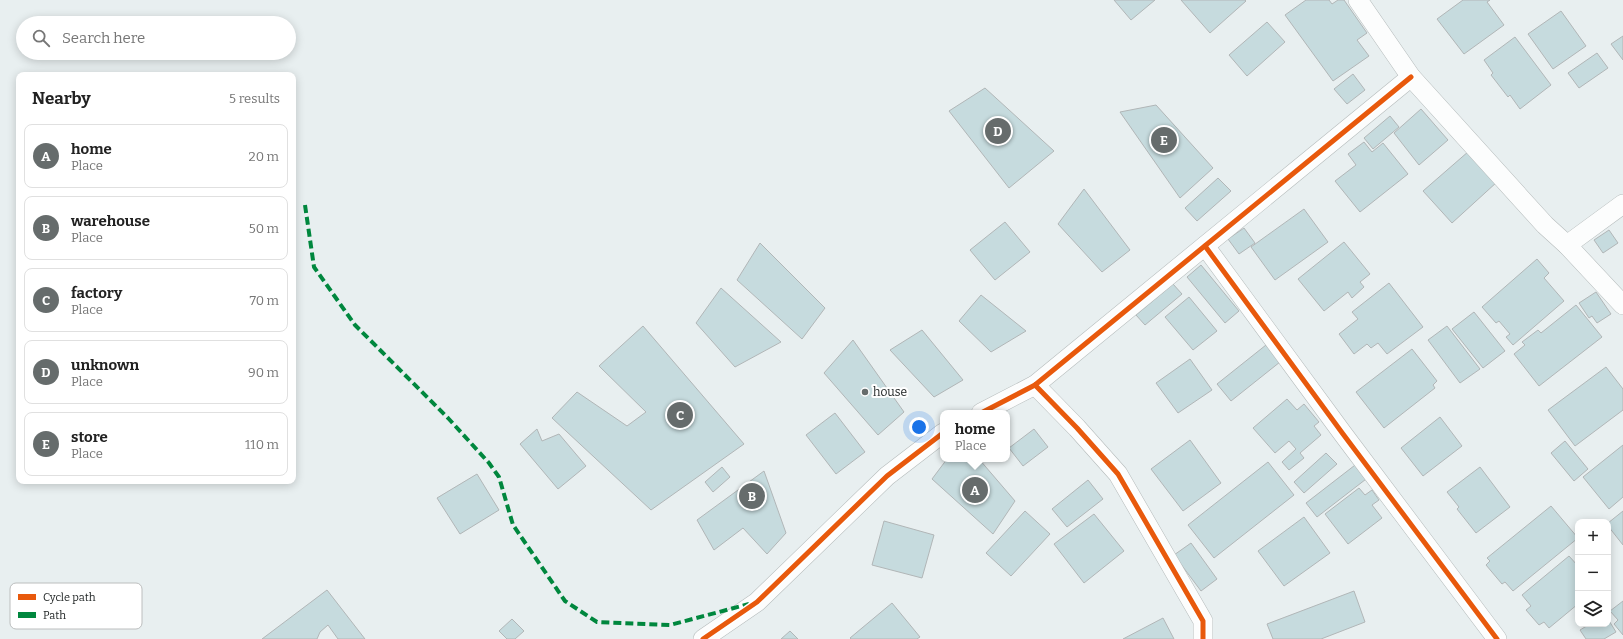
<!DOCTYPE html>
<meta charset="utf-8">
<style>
:root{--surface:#fff;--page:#f2f2f2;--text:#222;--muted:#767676;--line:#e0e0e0;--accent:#666c6c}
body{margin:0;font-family:Bitter,serif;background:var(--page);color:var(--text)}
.controls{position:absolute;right:12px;bottom:12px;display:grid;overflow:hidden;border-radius:8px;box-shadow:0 2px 10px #0003}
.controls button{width:36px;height:36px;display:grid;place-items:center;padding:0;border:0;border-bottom:1px solid var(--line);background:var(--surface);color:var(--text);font:20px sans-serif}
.you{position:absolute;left:919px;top:427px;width:14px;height:14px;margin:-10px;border:3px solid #fff;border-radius:50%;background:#1a73e8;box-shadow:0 0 0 6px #1a73e833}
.badge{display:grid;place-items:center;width:26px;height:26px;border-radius:50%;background:var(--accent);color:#fff;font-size:13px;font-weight:700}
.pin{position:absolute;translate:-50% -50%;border:2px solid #fff;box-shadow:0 1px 4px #0006}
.popup{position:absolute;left:940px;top:410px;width:70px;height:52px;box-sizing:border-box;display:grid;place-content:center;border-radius:8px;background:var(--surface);filter:drop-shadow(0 1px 3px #0005);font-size:13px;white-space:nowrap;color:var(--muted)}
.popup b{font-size:15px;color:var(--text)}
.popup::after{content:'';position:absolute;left:50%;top:100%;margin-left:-8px;border:8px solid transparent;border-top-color:var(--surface)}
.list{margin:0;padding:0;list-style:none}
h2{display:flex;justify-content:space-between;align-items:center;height:52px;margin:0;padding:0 16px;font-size:17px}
h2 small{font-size:13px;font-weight:400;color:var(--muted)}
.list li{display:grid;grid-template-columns:26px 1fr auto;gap:12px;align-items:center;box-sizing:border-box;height:64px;margin:0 8px 8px;padding:0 8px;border:1px solid var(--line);border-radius:8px}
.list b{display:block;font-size:15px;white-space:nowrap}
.list p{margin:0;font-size:13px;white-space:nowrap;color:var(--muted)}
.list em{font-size:13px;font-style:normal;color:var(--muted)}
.icon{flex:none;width:22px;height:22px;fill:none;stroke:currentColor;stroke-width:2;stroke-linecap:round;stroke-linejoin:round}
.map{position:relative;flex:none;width:1623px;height:639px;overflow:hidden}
.search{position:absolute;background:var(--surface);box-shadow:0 2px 10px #0003;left:16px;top:16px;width:280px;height:44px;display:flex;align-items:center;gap:10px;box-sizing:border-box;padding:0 14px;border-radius:22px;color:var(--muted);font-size:15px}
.panel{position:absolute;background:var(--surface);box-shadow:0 2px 10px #0003;left:16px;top:72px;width:280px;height:412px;border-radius:8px}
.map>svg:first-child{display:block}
.building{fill:#c6dbde;stroke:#b1b6b7}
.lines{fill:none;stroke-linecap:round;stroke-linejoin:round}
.minor-casing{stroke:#b5bbbb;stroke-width:20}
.minor{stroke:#fcfdfd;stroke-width:19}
.quiet{stroke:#00873e;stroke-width:4;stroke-dasharray:8 4;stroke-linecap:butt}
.cycleway-casing{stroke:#fff;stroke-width:8}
.cycleway{stroke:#e8590c;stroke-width:5}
.poi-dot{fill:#666c6c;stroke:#fff;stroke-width:1.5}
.labels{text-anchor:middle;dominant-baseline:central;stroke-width:4;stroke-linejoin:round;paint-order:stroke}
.poi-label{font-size:12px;fill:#202525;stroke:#fff;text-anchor:start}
.key{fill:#fff;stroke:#bcbebe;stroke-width:1}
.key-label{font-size:11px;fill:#202525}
</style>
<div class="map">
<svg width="1623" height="639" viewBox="0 0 1623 639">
<rect width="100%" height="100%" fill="#e8eff0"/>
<g class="building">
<polygon points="1114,0 1155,0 1131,20"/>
<polygon points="1181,0 1245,0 1246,1 1210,33"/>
<polygon points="1306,0 1329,0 1332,4 1338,0 1344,0 1367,33 1357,40 1369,56 1333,81 1285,15"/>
<polygon points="1463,0 1490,0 1487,2 1504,25 1464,54 1437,19"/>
<polygon points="1561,11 1586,46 1553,69 1528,34"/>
<polygon points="1267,22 1285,42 1247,76 1229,55"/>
<polygon points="1623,36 1623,60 1611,44"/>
<polygon points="1515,37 1551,85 1520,109 1510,95 1508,97 1491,75 1493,73 1484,60"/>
<polygon points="1597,53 1608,68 1579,88 1568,73"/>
<polygon points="1353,74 1365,90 1347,104 1334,89"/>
<polygon points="985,88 1054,151 1009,188 949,111"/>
<polygon points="1156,105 1213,168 1180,198 1120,112"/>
<polygon points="1421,109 1448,140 1419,165 1394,133"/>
<polygon points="1390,116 1399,127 1373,149 1364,138"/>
<polygon points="1364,142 1372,152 1383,143 1408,174 1360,212 1335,181 1356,165 1348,154"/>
<polygon points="1469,151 1497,182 1452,223 1423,191"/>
<polygon points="1218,178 1231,191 1197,221 1185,208"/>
<polygon points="1084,189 1130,250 1102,272 1058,224"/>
<polygon points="1304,209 1328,242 1275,280 1251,247"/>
<polygon points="1005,222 1030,252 995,280 970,250"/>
<polygon points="1244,228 1255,243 1239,254 1228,239"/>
<polygon points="1609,230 1618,243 1603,253 1594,240"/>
<polygon points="1344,242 1370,274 1360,282 1364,287 1352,298 1348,292 1324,311 1298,279"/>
<polygon points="760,243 825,308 802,339 737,280"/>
<polygon points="1537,259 1549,273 1544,278 1564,301 1513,345 1506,337 1510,334 1499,321 1496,323 1482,307"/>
<polygon points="1201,265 1239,311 1225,323 1187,277"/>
<polygon points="1389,283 1423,327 1387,354 1378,343 1371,348 1367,344 1354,354 1339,334 1358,319 1352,312"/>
<polygon points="1173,284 1182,294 1145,325 1136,315"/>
<polygon points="721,288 781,342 735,367 696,323"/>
<polygon points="1596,292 1611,314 1597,323 1592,316 1589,318 1579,303"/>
<polygon points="981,295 1026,331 991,352 959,321"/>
<polygon points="1189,297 1217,331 1193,350 1165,317"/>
<polygon points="1576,305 1602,337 1539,386 1514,354 1525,345 1522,342 1538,330 1541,333"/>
<polygon points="1474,312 1505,351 1483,368 1452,329"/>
<polygon points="643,326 744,444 651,510 552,418 577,392 627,426 646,412 599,366"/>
<polygon points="1447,326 1480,369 1460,383 1428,340"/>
<polygon points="922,330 963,380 934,397 890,350"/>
<polygon points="853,340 904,412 878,435 824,373"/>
<polygon points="1266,345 1280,362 1231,401 1217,384"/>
<polygon points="1412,349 1437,381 1433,385 1435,388 1384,428 1356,392"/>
<polygon points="1190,359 1212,390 1178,413 1156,383"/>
<polygon points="1606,367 1623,389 1623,410 1575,446 1548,410"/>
<polygon points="1287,399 1297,410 1304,404 1319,422 1314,426 1321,435 1300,453 1304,458 1289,470 1282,462 1296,449 1289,441 1275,453 1253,428"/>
<polygon points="835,413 865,452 836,474 806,435"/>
<polygon points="1440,417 1462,446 1423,476 1401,448"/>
<polygon points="537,429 542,441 559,434 586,466 558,489 520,444"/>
<polygon points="1034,429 1048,447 1023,466 1009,448"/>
<polygon points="1190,440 1221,483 1183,511 1151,469"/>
<polygon points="1565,441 1588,469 1574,481 1551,453"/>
<polygon points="1623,445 1623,497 1609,509 1583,477"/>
<polygon points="1326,453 1337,464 1304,493 1294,482"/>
<polygon points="947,459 979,459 1015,501 993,534 932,479"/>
<polygon points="1268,462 1294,495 1214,558 1188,525"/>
<polygon points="1359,462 1370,476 1317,517 1306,503"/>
<polygon points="722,467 730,477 713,492 705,482"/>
<polygon points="1480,467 1510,507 1476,533 1457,509 1459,507 1447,492"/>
<polygon points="764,471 786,533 767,554 743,528 714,550 697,520"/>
<polygon points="477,474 499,510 460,534 437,498"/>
<polygon points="1088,480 1103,499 1067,527 1052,509"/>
<polygon points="1359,488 1365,495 1372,490 1379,500 1372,505 1382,518 1348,544 1325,514"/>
<polygon points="1551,506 1578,538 1513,591 1505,582 1502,584 1486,565 1490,561 1487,558"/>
<polygon points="1025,511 1050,534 1011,576 986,553"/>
<polygon points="1623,511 1623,545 1608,526 1608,523"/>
<polygon points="1094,514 1124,551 1084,583 1054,544"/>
<polygon points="1304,517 1330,553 1284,586 1258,551"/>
<polygon points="884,521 934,535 922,578 872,565"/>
<polygon points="1191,543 1217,579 1201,591 1174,555"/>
<polygon points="1569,556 1578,566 1578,604 1549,628 1544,622 1539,625 1526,610 1531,606 1522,595"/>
<polygon points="327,590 365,639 338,639 328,625 320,632 317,639 262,639"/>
<polygon points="1354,591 1365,622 1321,639 1273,639 1267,624"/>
<polygon points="1623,601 1623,635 1614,624 1618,620 1610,611"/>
<polygon points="892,603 920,637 917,639 851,639 850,638"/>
<polygon points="1163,618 1174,639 1123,639"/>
<polygon points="512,619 524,631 515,639 507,639 499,631"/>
<polygon points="1608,619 1616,632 1604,639 1586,639 1580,630 1590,624 1608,624"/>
<polygon points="790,631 798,639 781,639"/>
</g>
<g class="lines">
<g class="minor-casing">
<g id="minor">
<polyline points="1358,0 1411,77 1545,225 1567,245 1623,305"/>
<polyline points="1567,245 1623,204"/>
<polyline points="1205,246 1343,434 1497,639"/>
<polyline points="1035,385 1077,428 1118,474 1203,621 1203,639"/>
<polyline points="981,413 1035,385 1411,77"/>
<polyline points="703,639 757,602 887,476 943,433"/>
</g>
</g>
<use href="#minor" class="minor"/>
<polyline class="quiet" points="305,205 314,267 355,325 448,418 489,463 499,477 513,525 565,601 597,622 670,625 749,604"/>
<g class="cycleway-casing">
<g id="cycleway">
<polyline points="1205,246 1343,434 1497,639"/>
<polyline points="1035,385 1077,428 1118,474 1203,621 1203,639"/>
<polyline points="981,413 1035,385 1411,77"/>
<polyline points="703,639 757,602 887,476 943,433"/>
</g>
</g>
<use href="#cycleway" class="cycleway"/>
</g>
<circle class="poi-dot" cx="865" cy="392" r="4"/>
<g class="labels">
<g class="poi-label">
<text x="873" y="392">house</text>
</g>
</g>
<rect x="10" y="583" width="132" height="46" rx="6" class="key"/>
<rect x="18" y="594" width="18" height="6" fill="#e8590c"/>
<rect x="18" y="612" width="18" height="6" fill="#00873e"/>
<g class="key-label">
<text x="43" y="601">Cycle path</text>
<text x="43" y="619">Path</text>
</g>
</svg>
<div class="controls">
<button>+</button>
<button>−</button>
<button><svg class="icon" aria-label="layers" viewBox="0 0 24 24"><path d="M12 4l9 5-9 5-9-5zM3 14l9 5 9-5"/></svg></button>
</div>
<div class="you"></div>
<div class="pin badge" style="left:975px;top:490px">A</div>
<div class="popup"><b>home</b>Place</div>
<div class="pin badge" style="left:752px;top:496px">B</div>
<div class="pin badge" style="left:680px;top:415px">C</div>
<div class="pin badge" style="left:998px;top:131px">D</div>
<div class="pin badge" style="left:1164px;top:140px">E</div>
<div class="search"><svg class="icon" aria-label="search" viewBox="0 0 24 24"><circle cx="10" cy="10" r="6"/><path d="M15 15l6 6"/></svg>Search here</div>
<section class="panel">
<h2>Nearby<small>5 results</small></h2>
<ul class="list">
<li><span class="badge">A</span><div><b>home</b><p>Place</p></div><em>20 m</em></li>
<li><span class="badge">B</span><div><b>warehouse</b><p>Place</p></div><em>50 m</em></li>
<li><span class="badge">C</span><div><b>factory</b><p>Place</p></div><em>70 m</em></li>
<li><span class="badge">D</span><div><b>unknown</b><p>Place</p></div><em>90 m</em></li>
<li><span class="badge">E</span><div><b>store</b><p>Place</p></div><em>110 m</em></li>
</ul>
</section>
</div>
